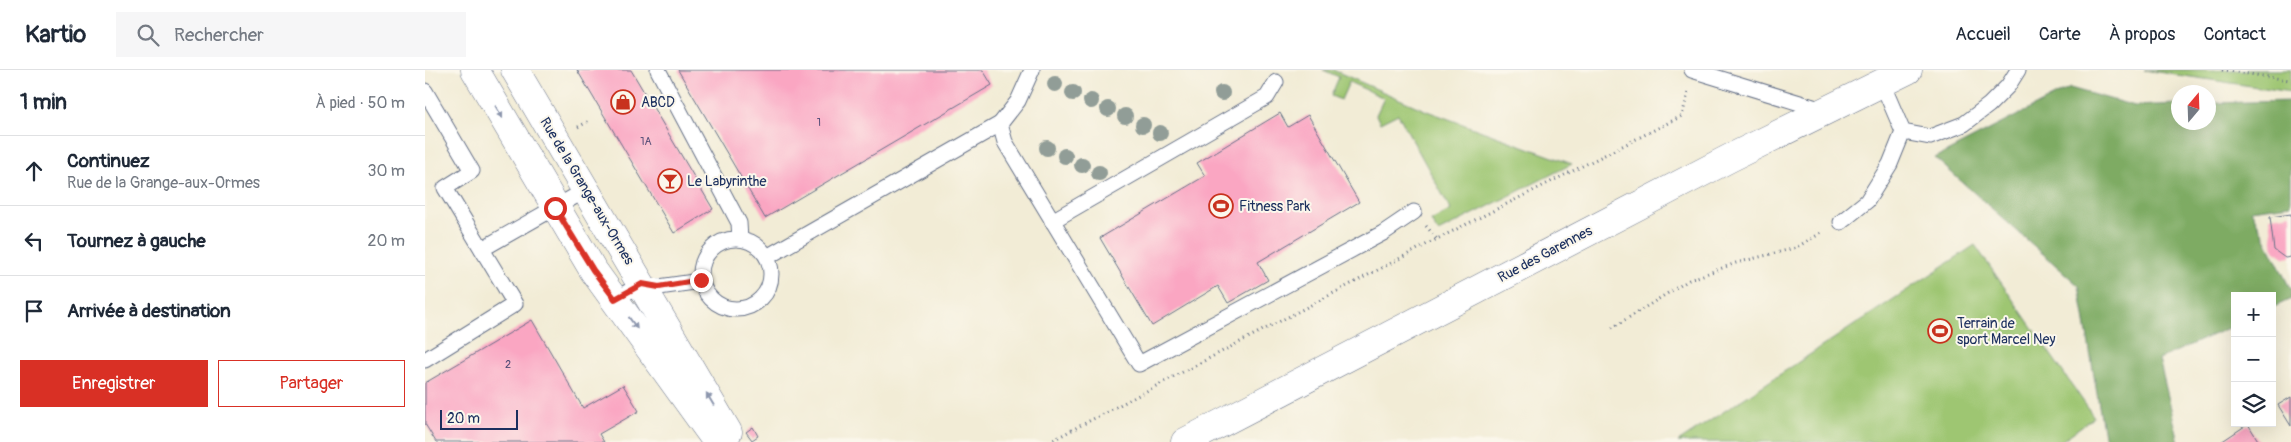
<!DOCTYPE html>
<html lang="fr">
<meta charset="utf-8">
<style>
:root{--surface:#fff;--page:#f6f6f7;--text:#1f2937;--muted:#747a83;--line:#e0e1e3;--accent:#d93025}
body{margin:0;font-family:Pangolin,sans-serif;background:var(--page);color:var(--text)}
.controls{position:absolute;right:15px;bottom:15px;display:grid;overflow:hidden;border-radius:0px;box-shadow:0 5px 20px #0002}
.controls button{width:45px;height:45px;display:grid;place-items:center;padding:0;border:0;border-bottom:1px solid var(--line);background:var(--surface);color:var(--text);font:25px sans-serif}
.compass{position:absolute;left:1746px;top:15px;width:45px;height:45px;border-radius:50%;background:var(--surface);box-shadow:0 5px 20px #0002;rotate:19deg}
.scale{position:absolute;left:15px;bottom:12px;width:78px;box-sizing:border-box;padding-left:5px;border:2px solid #1b2f5e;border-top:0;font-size:14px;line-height:18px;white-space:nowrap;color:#1b2f5e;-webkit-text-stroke:4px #fbf7ec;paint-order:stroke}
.stop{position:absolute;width:15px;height:15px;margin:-11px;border:4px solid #d93025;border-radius:50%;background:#fff}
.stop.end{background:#d93025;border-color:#fff;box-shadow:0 1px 5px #0008}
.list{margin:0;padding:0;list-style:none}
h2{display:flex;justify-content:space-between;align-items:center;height:65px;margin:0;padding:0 20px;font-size:21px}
h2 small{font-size:16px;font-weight:400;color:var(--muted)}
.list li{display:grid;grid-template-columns:32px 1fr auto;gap:15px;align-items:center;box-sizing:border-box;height:70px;padding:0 20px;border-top:1px solid var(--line)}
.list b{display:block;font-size:19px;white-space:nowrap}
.list p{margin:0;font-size:16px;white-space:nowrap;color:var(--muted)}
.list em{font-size:16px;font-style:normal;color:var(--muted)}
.actions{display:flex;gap:10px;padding:15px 20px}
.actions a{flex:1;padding:11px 0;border:1px solid var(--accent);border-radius:0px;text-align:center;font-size:18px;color:var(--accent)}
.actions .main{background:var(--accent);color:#fff}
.icon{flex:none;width:28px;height:28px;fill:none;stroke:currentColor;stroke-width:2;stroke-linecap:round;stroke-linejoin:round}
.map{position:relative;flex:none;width:1866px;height:372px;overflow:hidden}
header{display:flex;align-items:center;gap:30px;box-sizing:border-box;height:70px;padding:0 25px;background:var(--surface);border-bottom:1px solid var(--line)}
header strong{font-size:24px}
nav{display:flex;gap:28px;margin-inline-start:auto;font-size:18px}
.search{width:350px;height:45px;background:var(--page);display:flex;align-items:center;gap:12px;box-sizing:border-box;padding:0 18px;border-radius:0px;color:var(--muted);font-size:19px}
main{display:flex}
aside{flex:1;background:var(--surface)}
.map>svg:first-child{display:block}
.green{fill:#9ec672;stroke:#5c7a68}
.forest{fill:#7eab64;stroke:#4c6d61}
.building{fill:#faa6c2}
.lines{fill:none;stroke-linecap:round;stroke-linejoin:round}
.service-casing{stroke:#667188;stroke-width:17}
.tertiary-casing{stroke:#667188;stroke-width:29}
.path{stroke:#667188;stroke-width:3;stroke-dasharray:1 4;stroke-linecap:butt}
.service{stroke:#fff;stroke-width:15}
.tertiary{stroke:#fff;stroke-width:28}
.tree{fill:#919d97}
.oneway{fill:#8d97ae}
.route{stroke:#d93025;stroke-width:6}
.labels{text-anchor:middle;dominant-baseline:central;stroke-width:4;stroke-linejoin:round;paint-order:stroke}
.number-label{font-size:11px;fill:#534d77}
.poi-label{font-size:14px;fill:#1b2f5e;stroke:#fbf7ec;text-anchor:start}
.street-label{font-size:14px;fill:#1b2f5e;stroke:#fbf7ec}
</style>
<header>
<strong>Kartio</strong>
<div class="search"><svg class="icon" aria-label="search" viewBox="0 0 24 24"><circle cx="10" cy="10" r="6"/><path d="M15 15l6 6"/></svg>Rechercher</div>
<nav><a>Accueil</a><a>Carte</a><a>À propos</a><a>Contact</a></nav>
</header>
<main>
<aside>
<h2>1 min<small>À pied · 50 m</small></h2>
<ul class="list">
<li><svg class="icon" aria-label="ahead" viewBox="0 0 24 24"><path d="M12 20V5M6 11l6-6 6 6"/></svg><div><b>Continuez</b><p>Rue de la Grange-aux-Ormes</p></div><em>30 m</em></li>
<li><svg class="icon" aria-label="left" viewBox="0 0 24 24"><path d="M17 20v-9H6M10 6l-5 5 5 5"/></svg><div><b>Tournez à gauche</b></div><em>20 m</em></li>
<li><svg class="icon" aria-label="arrive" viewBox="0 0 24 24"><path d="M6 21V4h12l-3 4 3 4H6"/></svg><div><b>Arrivée à destination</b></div></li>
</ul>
<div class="actions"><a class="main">Enregistrer</a><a>Partager</a></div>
</aside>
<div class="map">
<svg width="1866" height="372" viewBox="0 0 1866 372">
<rect width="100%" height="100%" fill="#fbf7ec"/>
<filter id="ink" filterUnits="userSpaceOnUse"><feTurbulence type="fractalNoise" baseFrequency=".02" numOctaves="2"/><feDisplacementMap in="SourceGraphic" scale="10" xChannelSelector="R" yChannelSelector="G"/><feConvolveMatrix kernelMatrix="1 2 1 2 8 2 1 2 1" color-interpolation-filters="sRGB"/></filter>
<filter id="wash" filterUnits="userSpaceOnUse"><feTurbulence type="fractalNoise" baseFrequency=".0096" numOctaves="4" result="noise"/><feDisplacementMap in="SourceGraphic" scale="20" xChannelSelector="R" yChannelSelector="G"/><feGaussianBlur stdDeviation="1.12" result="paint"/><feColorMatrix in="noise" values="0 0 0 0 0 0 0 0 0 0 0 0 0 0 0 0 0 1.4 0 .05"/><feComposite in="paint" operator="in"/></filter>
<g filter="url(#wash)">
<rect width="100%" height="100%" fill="#f2ecd6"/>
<g class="green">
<polygon points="898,0 908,0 1002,41 1147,94 1013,162 1006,151 1026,140 973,44 955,53 951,45 959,28 924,12 916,30 906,26 914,7"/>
<polygon points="1719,0 1866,0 1866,22"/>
<polygon points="1550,175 1669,347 1635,372 1253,372"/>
</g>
<polygon class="forest" points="1645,18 1710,36 1753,34 1754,52 1784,52 1784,33 1866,31 1866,135 1826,140 1866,220 1866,229 1847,238 1847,226 1810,226 1810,255 1734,289 1754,372 1680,372 1654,216 1510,88"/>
<g id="blocks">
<g class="building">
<polygon points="152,0 206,0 288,139 249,163"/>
<polygon points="253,0 558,0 567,15 340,148"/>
<polygon points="855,43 863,57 883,45 934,132 833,192 843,210 803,233 793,216 727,256 675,168 780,106 772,93"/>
<polygon points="1866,144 1866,187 1860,188 1849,180 1845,147"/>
<polygon points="107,250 158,338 198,315 214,341 174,364 179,372 11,372 0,354 0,313"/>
<polygon points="1866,327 1866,356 1853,335"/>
<polygon points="1823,354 1834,372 1796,372"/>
<polygon points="328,357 333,366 327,370 321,362"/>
</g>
</g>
</g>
<g filter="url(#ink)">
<use href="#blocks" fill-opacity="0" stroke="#667188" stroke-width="1"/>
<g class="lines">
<g class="service-casing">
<g id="service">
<polyline points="233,0 314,153 315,169"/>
<polyline points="1267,0 1401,41"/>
<polyline points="1457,13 1478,62 1505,67 1539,54 1564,35 1583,16 1593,0"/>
<polyline points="0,21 47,101 20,118 90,234 0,290"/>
<polyline points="575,54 580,72 714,294 958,163 989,142"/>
<polyline points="627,151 842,27 851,12"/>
<polyline points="1416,152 1442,131 1465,94 1478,62"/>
<circle cx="311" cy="204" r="35"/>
<polyline points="57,179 161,120"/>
<polyline points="342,187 575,54 593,31 607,0"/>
<polyline points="190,229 217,214 234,217 276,211"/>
</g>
</g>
<g class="tertiary-casing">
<g id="tertiary">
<polyline points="50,0 168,200 292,372"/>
<polyline points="90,0 303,362"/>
<polyline points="760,372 1305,88 1483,0"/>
</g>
</g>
<g class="path">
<polyline points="1797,0 1864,10"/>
<polyline points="153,57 166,50"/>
<polyline points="1001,156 1012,169"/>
<polyline points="1187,258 1264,210 1311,193 1370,178 1398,162"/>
<polyline points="624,372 1012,169 1257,46 1264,20"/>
</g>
<use href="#service" class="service"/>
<use href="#tertiary" class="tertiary"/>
</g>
<g class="tree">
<circle cx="630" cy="14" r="8"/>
<circle cx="648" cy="23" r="8"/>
<circle cx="797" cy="23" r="8"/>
<circle cx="666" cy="31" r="8"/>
<circle cx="683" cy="39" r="8"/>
<circle cx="700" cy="46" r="8"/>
<circle cx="718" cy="55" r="8"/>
<circle cx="735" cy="63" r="8"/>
<circle cx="622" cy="78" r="8"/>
<circle cx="640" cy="86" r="8"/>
<circle cx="657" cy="95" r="8"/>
<circle cx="674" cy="103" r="8"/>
</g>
<defs><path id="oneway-solid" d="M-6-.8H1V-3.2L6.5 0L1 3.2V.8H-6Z" transform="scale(1.25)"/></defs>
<g class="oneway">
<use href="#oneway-solid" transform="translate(74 42) rotate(60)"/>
<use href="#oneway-solid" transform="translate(208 253) rotate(54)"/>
<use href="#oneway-solid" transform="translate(285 329) rotate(-121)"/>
</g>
</g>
<g class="lines" filter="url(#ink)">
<polyline class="route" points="130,138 168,200 190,229 217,214 234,217 276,210"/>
</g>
<defs>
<g id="shop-ring" transform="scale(1.25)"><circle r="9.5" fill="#fbf7ec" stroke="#c8321e" stroke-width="1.5"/><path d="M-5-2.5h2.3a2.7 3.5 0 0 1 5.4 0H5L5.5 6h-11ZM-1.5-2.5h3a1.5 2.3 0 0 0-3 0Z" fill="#c8321e"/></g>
<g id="bar-ring" transform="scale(1.25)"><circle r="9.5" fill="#fbf7ec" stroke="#c8321e" stroke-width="1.5"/><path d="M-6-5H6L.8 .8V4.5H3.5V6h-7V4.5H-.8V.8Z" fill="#c8321e"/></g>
<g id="stadium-ring" transform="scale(1.25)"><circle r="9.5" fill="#fbf7ec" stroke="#c8321e" stroke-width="1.5"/><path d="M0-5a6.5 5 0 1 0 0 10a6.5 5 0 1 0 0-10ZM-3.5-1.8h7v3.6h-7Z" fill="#c8321e"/></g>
</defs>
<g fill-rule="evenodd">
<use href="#shop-ring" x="198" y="32"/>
<use href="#bar-ring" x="245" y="111"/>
<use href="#stadium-ring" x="796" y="136"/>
<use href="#stadium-ring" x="1515" y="261"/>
</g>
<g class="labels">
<g class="number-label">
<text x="394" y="52">1</text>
<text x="221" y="71">1A</text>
<text x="83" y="294">2</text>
</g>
<g class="poi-label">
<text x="216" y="32">ABCD</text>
<text x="262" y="111">Le Labyrinthe</text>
<text x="814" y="136">Fitness Park</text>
<text x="1532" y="253">Terrain de<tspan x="1532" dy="16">sport Marcel Ney</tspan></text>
</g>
<g class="street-label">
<text transform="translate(162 121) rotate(59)">Rue de la Grange-aux-Ormes</text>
<text transform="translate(1120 184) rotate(-28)">Rue des Garennes</text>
</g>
</g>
</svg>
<div class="controls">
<button>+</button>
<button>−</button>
<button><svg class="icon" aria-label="layers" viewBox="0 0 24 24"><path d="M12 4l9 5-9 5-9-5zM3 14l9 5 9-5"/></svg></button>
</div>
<svg class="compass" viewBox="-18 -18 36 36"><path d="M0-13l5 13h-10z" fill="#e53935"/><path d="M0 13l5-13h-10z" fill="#747a83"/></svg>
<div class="scale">20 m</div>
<div class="stop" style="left:130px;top:138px"></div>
<div class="stop end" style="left:276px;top:210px"></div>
</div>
</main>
